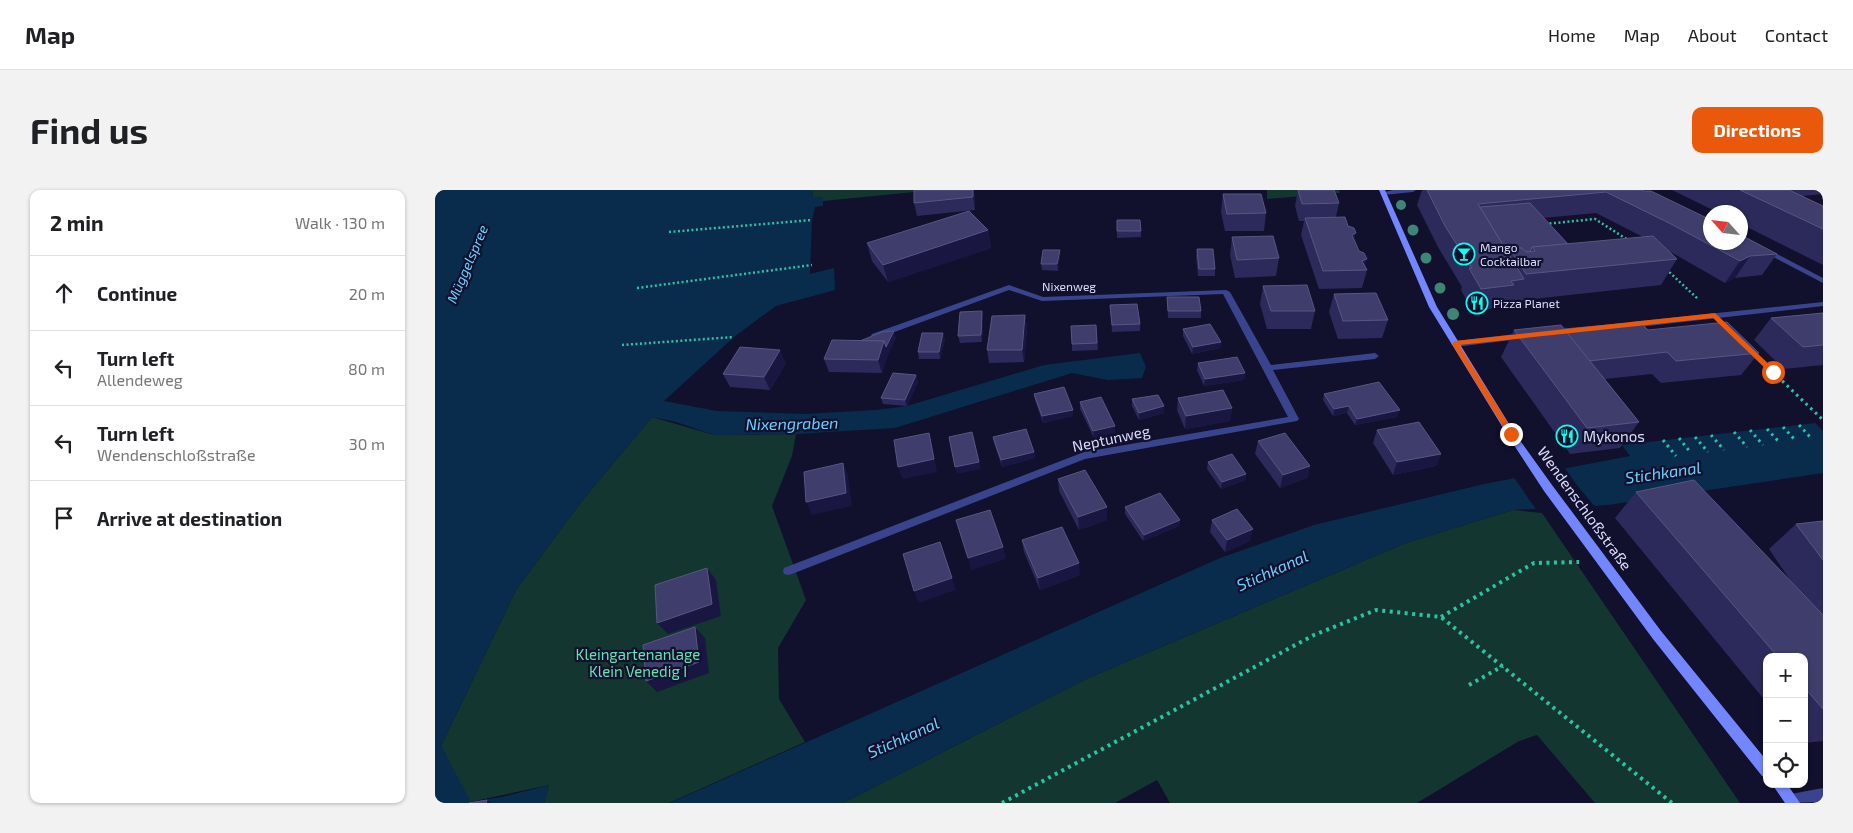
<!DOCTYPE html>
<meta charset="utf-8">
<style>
:root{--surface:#fff;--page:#f2f2f2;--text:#202124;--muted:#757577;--line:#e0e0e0;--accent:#ea580c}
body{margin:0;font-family:"Exo 2",sans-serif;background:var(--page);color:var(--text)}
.controls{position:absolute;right:15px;bottom:15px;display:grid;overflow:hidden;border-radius:10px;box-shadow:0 1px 4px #0004}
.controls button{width:45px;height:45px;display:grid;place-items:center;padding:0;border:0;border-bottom:1px solid var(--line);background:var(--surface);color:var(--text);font:25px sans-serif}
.compass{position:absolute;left:1268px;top:15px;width:45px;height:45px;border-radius:50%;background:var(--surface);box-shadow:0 1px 4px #0004;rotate:297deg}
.stop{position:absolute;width:15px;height:15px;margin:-11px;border:4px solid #ea580c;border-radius:50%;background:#fff}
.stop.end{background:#ea580c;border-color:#fff;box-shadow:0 1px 5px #0008}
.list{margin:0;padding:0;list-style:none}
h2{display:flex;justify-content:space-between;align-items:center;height:65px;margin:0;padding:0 20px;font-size:21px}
h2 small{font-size:16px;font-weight:400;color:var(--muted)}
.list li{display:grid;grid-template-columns:32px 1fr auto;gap:15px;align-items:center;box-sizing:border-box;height:75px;padding:0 20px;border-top:1px solid var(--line)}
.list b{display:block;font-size:19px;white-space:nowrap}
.list p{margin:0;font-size:16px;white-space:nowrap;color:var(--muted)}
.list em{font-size:16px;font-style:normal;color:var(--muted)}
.icon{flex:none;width:28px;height:28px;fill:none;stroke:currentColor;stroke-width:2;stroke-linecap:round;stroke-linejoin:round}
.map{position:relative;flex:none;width:1388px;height:613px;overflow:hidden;border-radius:10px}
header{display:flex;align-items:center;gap:30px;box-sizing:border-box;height:70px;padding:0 25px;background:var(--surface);border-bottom:1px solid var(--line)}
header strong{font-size:24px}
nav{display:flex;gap:28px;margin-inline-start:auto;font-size:18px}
.intro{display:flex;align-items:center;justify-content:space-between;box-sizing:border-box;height:120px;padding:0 30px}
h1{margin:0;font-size:35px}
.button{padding:12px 22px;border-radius:10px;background:var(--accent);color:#fff;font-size:18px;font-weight:700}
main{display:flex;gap:30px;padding:0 30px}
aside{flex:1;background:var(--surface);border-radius:10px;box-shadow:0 1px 4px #0004}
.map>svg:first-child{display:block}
.green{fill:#133730}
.water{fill:#092c4d}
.pier{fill:#11102d}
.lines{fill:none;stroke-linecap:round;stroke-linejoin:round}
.path-far2{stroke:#2cc3a2;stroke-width:2.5;stroke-dasharray:2 2.5;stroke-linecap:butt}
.path-far1{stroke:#2cc3a2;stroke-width:3;stroke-dasharray:2.5 4;stroke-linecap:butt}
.path{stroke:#2cc3a2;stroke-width:4;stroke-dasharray:3 4.5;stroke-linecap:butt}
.lane{fill:#3a448d;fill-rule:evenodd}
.street{fill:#3a448d;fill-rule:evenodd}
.secondary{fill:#7386ff;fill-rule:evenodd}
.tree{fill:#3e8575}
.wall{fill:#2b2a5a;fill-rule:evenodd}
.shaded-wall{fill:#191741}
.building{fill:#3e3d6c;stroke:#575683}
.route{fill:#ea580c}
.labels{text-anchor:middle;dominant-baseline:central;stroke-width:4.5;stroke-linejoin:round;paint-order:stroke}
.far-poi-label{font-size:12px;fill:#dcdeff;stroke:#11102d;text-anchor:start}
.far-street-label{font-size:12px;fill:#dcdeff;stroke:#11102d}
.far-water-label{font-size:14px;font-style:italic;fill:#6ad1ff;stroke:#11102d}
.poi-label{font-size:15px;fill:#dcdeff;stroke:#11102d;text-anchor:start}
.street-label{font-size:15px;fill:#dcdeff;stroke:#11102d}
.park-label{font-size:15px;fill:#62e5b0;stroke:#11102d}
.water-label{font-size:16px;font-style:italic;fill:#6ad1ff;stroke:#11102d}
</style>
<header>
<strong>Map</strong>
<nav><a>Home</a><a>Map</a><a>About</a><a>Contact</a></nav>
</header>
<div class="intro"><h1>Find us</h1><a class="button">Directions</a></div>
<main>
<aside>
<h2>2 min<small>Walk · 130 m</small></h2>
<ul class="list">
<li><svg class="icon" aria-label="ahead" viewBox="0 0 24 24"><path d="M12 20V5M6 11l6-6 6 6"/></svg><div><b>Continue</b></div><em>20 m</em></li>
<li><svg class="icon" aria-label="left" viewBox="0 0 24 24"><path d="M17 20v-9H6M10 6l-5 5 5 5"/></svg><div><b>Turn left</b><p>Allendeweg</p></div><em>80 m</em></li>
<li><svg class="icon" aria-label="left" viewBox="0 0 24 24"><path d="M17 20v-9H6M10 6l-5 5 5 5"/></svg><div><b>Turn left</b><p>Wendenschloßstraße</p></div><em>30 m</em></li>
<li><svg class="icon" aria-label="arrive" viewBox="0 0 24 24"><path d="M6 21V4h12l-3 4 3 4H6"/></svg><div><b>Arrive at destination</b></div></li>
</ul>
</aside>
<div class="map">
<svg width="1388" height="613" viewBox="0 0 1388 613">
<rect width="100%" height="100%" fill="#11102d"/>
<g class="green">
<polygon points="377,0 500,0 388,11 388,7 378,8"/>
<polygon points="832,0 904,0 905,3 832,9"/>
<polygon points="217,227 279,245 361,244 357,266 337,316 371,410 343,458 344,509 370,552 234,613 109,613 114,595 35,612 6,556 81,400 146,312"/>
<polygon points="1078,320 1107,323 1305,613 1160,613 1102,545 1084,551 982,613 735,613 722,590 680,613 408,613 651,489 971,353"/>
</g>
<g class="water">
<polygon points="0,0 377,0 378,8 388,7 388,16 380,17 377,30 375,84 399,78 400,100 341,116 299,147 229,211 282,221 370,224 441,220 472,216 609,175 705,163 711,177 707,188 673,190 637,183 460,238 361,244 279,245 241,232 217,227 146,312 81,400 6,556 36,612 67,607 114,595 109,613 0,613"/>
<polygon points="1380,233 1388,241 1388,283 1173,315 1078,320 971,353 651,489 408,613 235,613 785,368 879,335 1049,294 1195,266 1187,255"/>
</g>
<polygon class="pier" points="1129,277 1141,294 1161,318 1102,321 1078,286"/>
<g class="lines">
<g class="path-far2">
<polyline points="1110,34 1160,29 1193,50"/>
<polyline points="234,42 377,30"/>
<polyline points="1231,79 1263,109"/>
<polyline points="202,98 377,75"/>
<polyline points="187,155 299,147"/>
</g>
<g class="path-far1">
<polyline points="1319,164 1388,230"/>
<polyline points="1364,235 1377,249"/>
<polyline points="1348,237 1361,251"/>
<polyline points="1332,239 1345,253"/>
<polyline points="1315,240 1328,255"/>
<polyline points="1299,242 1312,257"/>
<polyline points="1276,245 1289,260"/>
<polyline points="1260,247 1273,262"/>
<polyline points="1244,248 1256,263"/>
<polyline points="1228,250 1241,266"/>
</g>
<g class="path">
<polyline points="1006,427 1099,373 1144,372"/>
<polyline points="1034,495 1068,476"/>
<polyline points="567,613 879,445 941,420 1006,427 1237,613"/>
</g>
<g class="lane">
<polygon points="1306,45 1388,88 1388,93 1306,50"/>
<polygon points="574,95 608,107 791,100 795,102 836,175 940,163 944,166 940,169 838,180 864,229 862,231 650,269 357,384 353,385 349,384 348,381 349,378 649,262 853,227 788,104 607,111 574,100 443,148 440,149 436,146 437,144"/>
<polygon points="1388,112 1388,116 1195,138 1191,135 1195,132"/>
<polygon points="1089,143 1093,146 1092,148 1020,157 1016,154 1020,151"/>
<polygon points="1388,598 1388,612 1350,613 1349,611 1351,606 1356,604"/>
</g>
<polygon class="street" points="958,0 981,0 978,2 948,5 945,3"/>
<g class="secondary">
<polygon points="944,0 950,0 1002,117 1079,242 1117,295 1226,441 1332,571 1332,587 1327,586 1218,449 1109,301 1073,246 994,117"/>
<polygon points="1337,594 1352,594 1365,613 1350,613"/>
</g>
</g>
<g class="tree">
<circle cx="966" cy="15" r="5"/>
<circle cx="978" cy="40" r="5.5"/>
<circle cx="991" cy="68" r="5.5"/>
<circle cx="1005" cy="98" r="5.5"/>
<circle cx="1018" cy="124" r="6"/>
</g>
<g class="wall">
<polygon points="539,0 540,20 482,26 479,13"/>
<polygon points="863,0 899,0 904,13 901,27 919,50 932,80 927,98 884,99 866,45 869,31 864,31 860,16"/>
<path d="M987,0H1209L1208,1L1342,64L1327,85L1300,88L1290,93L1234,61L1242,69L1226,95L1072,112L1069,117L1037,121L1026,100L1027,97L1003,57L982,15ZM1161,23L1208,47L1133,54L1108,28Z"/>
<polygon points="1237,0 1388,0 1388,4 1367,6 1388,16 1388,75 1306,34 1306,22 1282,22"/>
<polygon points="788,4 831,23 829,41 790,41 786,22"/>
<polygon points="682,30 706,41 706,47 682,48"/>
<polygon points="553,40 556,58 453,92 437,71 432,53"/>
<polygon points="797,47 844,68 841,86 800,88 795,65"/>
<polygon points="762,59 780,79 780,86 763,86 761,66"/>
<polygon points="625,60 625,66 623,81 607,80 606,74"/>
<polygon points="828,96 880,121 876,139 832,139 825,114"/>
<polygon points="899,104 953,130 947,148 903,149 894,122"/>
<polygon points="732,107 766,121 766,128 733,128"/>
<polygon points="675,115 705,134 705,141 677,142"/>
<polygon points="547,121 548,128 547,152 525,153 523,146"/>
<polygon points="1388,123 1388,175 1349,179 1319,150 1336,128"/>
<polygon points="590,125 592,138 589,172 554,173 552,160"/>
<polygon points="661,135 663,160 637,161 637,154"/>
<polygon points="748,139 786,152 785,158 757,164 748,146"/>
<polygon points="1129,139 1213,140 1324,163 1306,185 1226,193 1217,184 1170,189 1204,232 1185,258 1135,264 1066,167 1079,140"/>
<polygon points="461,148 453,164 447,183 394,182 389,169 425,151"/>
<polygon points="510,150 505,169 484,169 483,162"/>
<polygon points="351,173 335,200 295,197 288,184"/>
<polygon points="763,173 810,183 809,190 769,196 762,180"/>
<polygon points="481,185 483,192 472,216 448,214 446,208"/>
<polygon points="599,204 638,226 608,233 600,210"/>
<polygon points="889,204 962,227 920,235 912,223 898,226 888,210"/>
<polygon points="743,208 797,218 795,231 750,239 742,220"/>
<polygon points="697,209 729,216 729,223 704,230 697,216"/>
<polygon points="645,212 680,242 659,248 645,219"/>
<polygon points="942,240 1006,264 1001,276 958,285 938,253"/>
<polygon points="558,247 599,262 600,268 567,277 559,253"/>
<polygon points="823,251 875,276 872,288 845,298 820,264"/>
<polygon points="773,272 811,284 810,290 786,299 772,279"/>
<polygon points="623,289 672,317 672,330 644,340 624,301"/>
<polygon points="1201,302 1357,393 1334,359 1361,334 1388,331 1388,551 1369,553 1369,467 1332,467 1332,513 1180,328"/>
<polygon points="690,317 745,330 744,336 708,351 690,324"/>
<polygon points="777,330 815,351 790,362 775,342"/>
<polygon points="587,350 645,385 605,400 589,362"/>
</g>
<g class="shaded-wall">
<polygon points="538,0 539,0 540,20 538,7"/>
<polygon points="553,40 556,58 453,92 448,75"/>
<polygon points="921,43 916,60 917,45"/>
<polygon points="625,60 625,66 623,81 622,74"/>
<polygon points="1315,66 1300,88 1290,93 1305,71"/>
<polygon points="932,69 929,80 927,71"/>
<polygon points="547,121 548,128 547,152 546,145"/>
<polygon points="590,125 592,138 589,172 587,160"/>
<polygon points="459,141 461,148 453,164 447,183 443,170 449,151"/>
<polygon points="508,143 510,150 505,169 504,162"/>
<polygon points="786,152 785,158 757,164 758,157"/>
<polygon points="345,160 351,173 335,200 329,187"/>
<polygon points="810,183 809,190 769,196 770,189"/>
<polygon points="481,185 483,192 472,216 470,210"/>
<polygon points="729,216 729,223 704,230 704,223"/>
<polygon points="914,216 912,223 898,226 899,219"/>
<polygon points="797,218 795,231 750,239 751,226"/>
<polygon points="638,220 638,226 608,233 607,226"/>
<polygon points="965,220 962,227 920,235 922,229"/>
<polygon points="680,236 680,242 659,248 658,241"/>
<polygon points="494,243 497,256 502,282 468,289 463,277"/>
<polygon points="599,262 600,268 567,277 566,270"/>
<polygon points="1006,264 1001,276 958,285 962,272"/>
<polygon points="544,272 546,279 522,284 520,277"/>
<polygon points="408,273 413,285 417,316 377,325 371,312"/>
<polygon points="875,276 872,288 845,298 848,285"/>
<polygon points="811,284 810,290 786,299 787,292"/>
<polygon points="672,317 672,330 644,340 643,327"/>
<polygon points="745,330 744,336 708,351 709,345"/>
<polygon points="818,339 815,351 790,362 792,350"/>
<polygon points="568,357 571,369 536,380 533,368"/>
<polygon points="644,373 645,385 605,400 603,388"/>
<polygon points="272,378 281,390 286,426 233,444 222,433"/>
<polygon points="517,388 521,400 484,413 479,401"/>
<polygon points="260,437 270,448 274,483 222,502 211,491"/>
<polygon points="52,610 58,613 51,613"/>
</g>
<g class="building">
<polygon points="479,0 538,0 538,7 479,13"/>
<polygon points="863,0 899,0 904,13 867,14"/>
<polygon points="992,0 1206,0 1209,1 1216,1 1276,30 1276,52 1306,52 1306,45 1342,64 1315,66 1305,71 1236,34 1171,2 1043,14 1089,89 1076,91 1079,95 1046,99 1034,78 1037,78 1010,36"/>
<polygon points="1305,0 1354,0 1388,16 1388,39"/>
<polygon points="788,4 826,4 831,23 792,24"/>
<polygon points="1095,13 1133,54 1097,57 1095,62 1091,62 1087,58 1074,58 1073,63 1045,17"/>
<polygon points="534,21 553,40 448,75 432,53"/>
<polygon points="910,27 913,36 919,38 921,43 917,45 924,61 929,63 932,69 927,71 932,80 888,81 870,28"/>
<polygon points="682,30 705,30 706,41 682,41"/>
<polygon points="838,46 844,68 802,70 797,47"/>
<polygon points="1218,46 1242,69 1091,84 1074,58 1087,58 1091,62 1100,61 1097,57"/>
<polygon points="762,59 778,59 780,79 764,79"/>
<polygon points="608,60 625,60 622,74 606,74"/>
<polygon points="872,95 880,121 836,121 828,96"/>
<polygon points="941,103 953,130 908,131 899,104"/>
<polygon points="732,107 764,107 766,121 733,121"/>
<polygon points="702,114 705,134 677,135 675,115"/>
<polygon points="547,121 546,145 523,146 525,122"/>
<polygon points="1388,123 1388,155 1368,157 1336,128"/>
<polygon points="590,125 587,160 552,160 557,126"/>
<polygon points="1205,132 1213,140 1292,132 1324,163 1241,171 1232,162 1154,171 1129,139"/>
<polygon points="775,134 786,152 758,157 748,139"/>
<polygon points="661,135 662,153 637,154 636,136"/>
<polygon points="1126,135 1204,232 1152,238 1079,140"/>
<polygon points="459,141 451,157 449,151 425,151 447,142"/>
<polygon points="487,143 508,143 504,162 483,162"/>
<polygon points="397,150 449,151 443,170 389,169"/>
<polygon points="305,157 345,160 329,187 288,184"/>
<polygon points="802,167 810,183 770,189 763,173"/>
<polygon points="458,183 481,185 470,210 446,208"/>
<polygon points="944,192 965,220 922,229 914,216 899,219 889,204"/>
<polygon points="629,197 638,220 607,226 599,204"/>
<polygon points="788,200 797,218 751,226 743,208"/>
<polygon points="723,205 729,216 704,223 697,209"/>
<polygon points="666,207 680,236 658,241 645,212"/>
<polygon points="984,232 1006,264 962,272 942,240"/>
<polygon points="591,239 599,262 566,270 558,247"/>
<polygon points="537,242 544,272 520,277 514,247"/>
<polygon points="494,243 499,269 463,277 459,250"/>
<polygon points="850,243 875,276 848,285 823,251"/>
<polygon points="797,264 811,284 787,292 773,272"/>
<polygon points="408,273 411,303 371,312 369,282"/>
<polygon points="650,280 672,317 643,327 623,289"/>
<polygon points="1259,290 1388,425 1388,519 1369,497 1369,467 1343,467 1201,302"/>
<polygon points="725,303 745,330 709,345 690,317"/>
<polygon points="802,319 818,339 792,350 777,330"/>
<polygon points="555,320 568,357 533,368 521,330"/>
<polygon points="1388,331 1388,370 1361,334"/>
<polygon points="627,337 644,373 603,388 587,350"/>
<polygon points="505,352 517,388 479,401 468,364"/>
<polygon points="272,378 277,414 222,433 220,395"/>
<polygon points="260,437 264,472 211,491 208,455"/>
<polygon points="52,610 51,613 34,613"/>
</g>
<polygon class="route" points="1280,123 1340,180 1340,184 1336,184 1278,128 1024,155 1080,244 1076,247 1074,246 1017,154 1020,151"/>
<defs>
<g id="bar-ring" transform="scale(1.125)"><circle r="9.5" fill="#11102d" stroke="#08fff1" stroke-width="1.5"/><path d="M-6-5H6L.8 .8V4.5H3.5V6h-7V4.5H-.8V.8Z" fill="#08fff1"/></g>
<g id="restaurant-ring" transform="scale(1.125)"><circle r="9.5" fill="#11102d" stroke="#08fff1" stroke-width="1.5"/><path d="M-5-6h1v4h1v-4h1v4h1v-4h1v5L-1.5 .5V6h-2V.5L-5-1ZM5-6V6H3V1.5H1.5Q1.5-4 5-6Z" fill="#08fff1"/></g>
</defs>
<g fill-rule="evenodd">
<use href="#bar-ring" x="1029" y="64"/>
<use href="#restaurant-ring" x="1042" y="113"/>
<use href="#restaurant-ring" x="1132" y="246"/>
</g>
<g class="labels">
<g class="far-poi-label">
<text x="1045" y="57">Mango<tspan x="1045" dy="14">Cocktailbar</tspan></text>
<text x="1058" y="113">Pizza Planet</text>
</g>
<g class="far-street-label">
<text x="634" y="96">Nixenweg</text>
</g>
<g class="far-water-label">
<text transform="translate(32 74) rotate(-67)">Müggelspree</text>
</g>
<g class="poi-label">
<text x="1148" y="246">Mykonos</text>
</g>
<g class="street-label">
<text transform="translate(676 248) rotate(-12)">Neptunweg</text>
<text transform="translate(1150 318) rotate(54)">Wendenschloßstraße</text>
</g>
<g class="park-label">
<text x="203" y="464">Kleingartenanlage<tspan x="203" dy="17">Klein Venedig I</tspan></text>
</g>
<g class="water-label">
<text transform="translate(357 233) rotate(-1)">Nixengraben</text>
<text transform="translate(1228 282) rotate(-8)">Stichkanal</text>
<text transform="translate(837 380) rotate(-24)">Stichkanal</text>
<text transform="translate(468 547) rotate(-24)">Stichkanal</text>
</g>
</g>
</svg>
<div class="controls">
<button>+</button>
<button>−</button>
<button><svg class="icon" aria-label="locate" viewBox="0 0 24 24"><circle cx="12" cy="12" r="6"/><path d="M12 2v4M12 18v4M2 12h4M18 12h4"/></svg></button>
</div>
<svg class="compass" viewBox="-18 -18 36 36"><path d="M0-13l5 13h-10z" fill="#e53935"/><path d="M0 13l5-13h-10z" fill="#757577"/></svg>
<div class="stop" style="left:1338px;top:182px"></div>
<div class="stop end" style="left:1076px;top:244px"></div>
</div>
</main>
